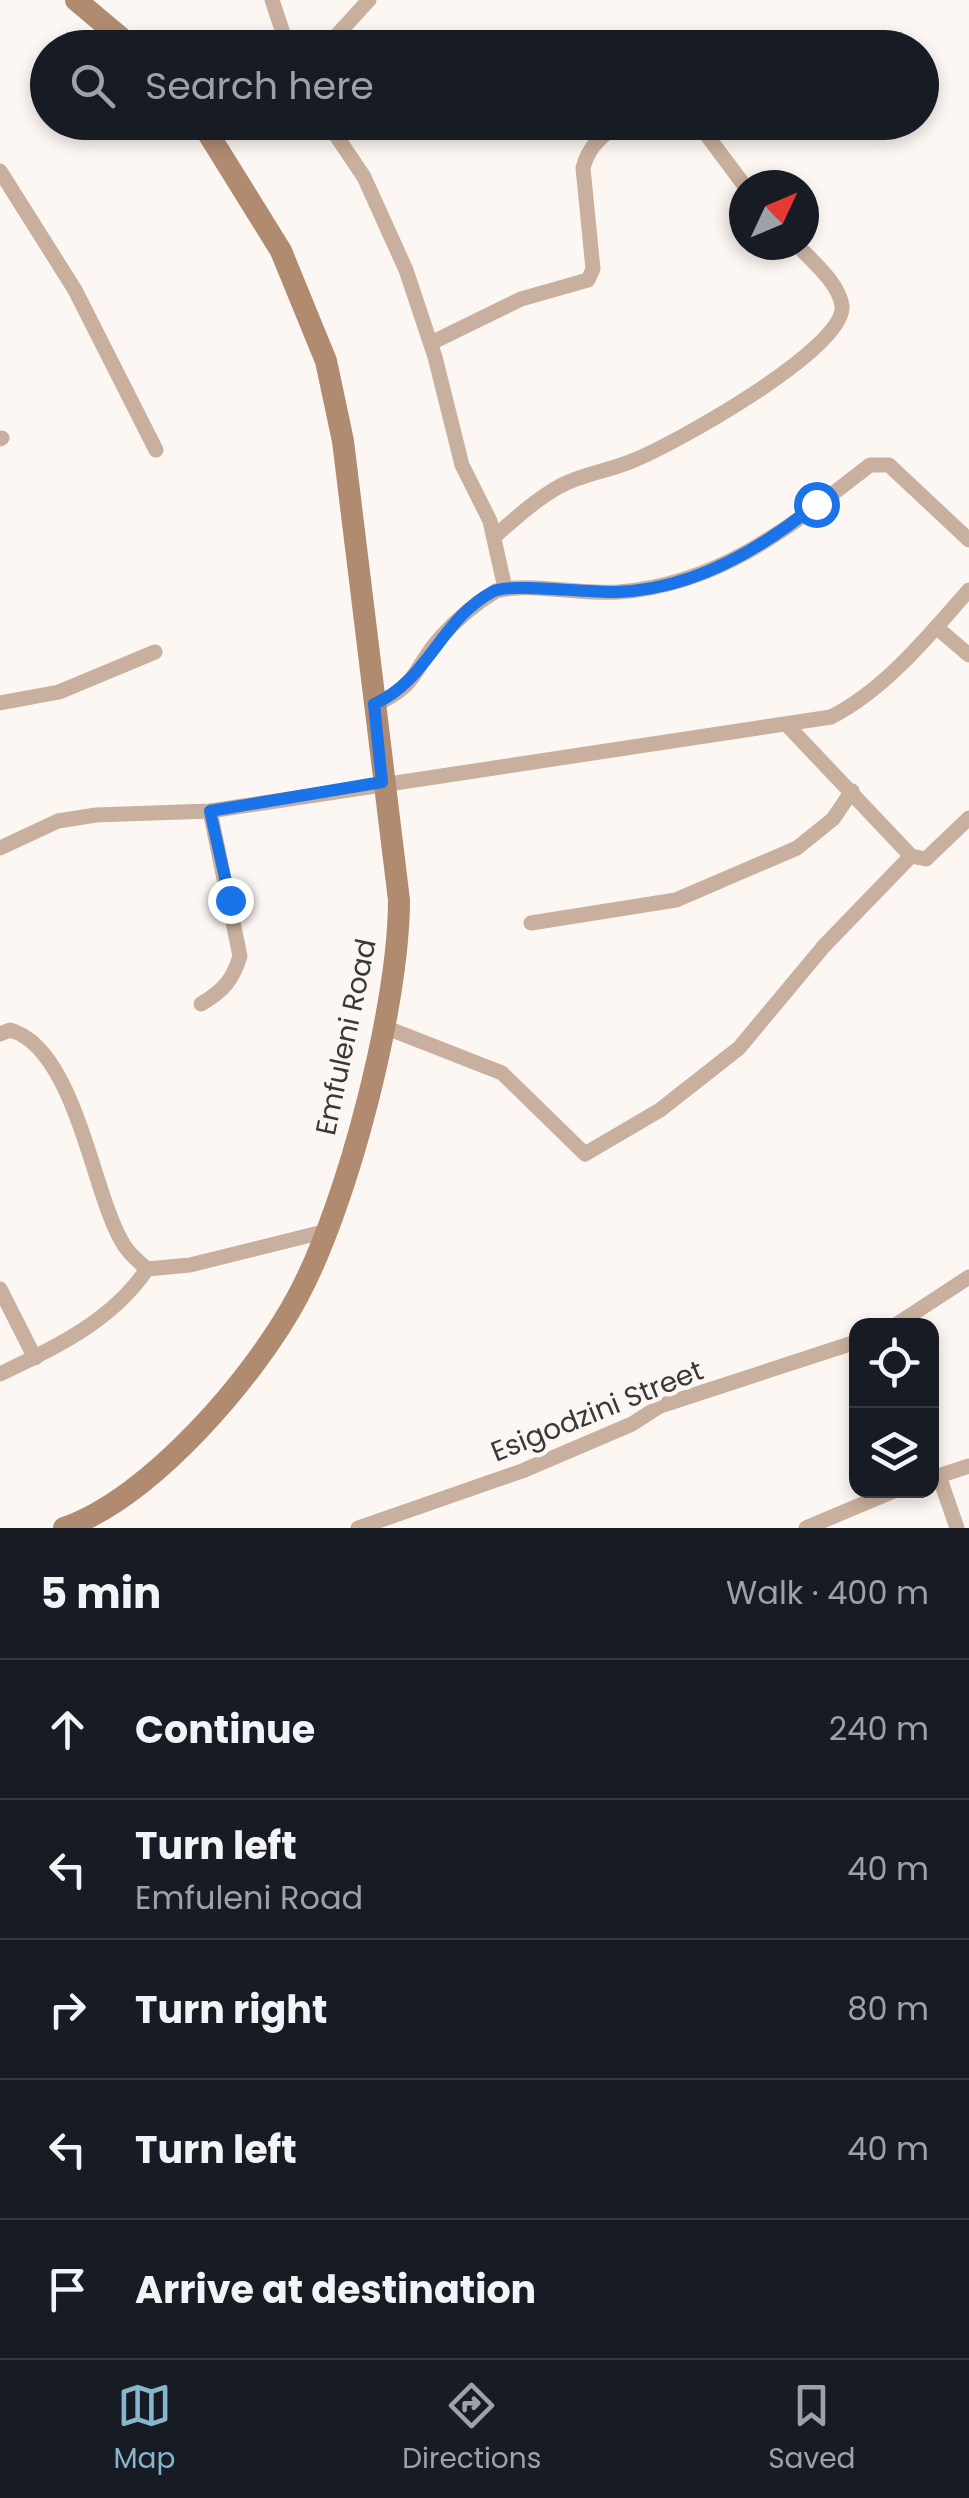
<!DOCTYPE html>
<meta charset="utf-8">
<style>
:root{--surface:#171b24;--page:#242831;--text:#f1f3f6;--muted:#9ea1a6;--line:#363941;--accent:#86b5cc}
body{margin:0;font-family:Poppins,sans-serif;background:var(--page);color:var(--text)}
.controls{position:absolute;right:30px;bottom:30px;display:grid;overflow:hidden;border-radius:20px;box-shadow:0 5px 15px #0003}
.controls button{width:90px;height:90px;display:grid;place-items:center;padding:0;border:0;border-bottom:2px solid var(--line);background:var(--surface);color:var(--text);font:50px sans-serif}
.compass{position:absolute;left:729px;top:170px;width:90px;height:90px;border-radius:50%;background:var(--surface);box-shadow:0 5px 15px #0003;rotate:46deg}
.stop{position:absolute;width:30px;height:30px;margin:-22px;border:8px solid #1a73e8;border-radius:50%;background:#fff}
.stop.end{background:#1a73e8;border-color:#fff;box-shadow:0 2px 10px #0008}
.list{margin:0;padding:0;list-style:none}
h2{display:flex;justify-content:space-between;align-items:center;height:130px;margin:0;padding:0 40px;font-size:42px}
h2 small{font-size:32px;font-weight:400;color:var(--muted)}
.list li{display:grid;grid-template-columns:65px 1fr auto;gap:30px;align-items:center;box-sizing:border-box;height:140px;padding:0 40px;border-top:2px solid var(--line)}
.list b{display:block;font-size:38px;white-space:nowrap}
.list p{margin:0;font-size:32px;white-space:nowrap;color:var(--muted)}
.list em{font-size:32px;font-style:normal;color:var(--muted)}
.icon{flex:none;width:55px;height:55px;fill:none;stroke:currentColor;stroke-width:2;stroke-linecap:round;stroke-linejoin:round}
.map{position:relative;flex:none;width:969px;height:1528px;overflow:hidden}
.search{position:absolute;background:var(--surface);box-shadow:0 5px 15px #0003;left:30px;right:30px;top:30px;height:110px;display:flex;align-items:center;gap:25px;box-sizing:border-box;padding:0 35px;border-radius:55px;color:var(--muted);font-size:38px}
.sheet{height:830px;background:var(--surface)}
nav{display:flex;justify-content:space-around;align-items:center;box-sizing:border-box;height:140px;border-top:2px solid var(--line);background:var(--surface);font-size:28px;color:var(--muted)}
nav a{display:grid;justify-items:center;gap:5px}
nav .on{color:var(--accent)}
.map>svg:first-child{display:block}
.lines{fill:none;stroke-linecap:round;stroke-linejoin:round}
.street{stroke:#c9af9d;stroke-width:15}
.secondary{stroke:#b08b70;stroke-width:22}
.route{stroke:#1a73e8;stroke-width:12}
.labels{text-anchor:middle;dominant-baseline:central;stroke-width:9;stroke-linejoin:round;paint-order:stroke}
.street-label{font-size:28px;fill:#3b3937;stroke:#fdf7f3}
</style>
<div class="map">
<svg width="969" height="1528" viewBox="0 0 969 1528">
<rect width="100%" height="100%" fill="#fdf7f3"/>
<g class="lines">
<g class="street">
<polyline points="272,0 288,48"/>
<polyline points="325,48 369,0"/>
<polyline points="327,122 364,177 406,270 435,357 462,465 490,521 505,588"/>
<polyline points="697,122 744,185"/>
<polyline points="0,171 75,290 156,450"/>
<path d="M431,343L521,299L588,280L593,269L583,168C589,144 605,132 627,122"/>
<polyline points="0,439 2,438"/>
<path d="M494,537C515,519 535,500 560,486C583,474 608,471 632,461C671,446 846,349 842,306C839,283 812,261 797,245"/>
<polyline points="936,627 969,655"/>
<polyline points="0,703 59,692 155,652"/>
<path d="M374,705C419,686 413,668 440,638C456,620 476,603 496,591C526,582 585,595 619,592C722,584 792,525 870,465H889L969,540"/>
<polyline points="788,726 911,856"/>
<path d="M0,848L58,821L96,815L210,811L831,717C886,689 929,635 969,590"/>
<polyline points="911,856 926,859 969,818"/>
<polyline points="531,923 676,900 797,848 833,819 852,791"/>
<path d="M201,1004C223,991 233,980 240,956L210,811"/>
<polyline points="382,1026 502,1073 585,1154 660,1110 739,1048 824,946 911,856"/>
<path d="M0,1034L10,1030C74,1047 92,1189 121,1240C127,1252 137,1260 147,1269L190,1265L323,1232"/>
<polyline points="0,1289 35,1358"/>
<polyline points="894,1326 969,1277"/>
<path d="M0,1374C55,1348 113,1320 147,1269"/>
<polyline points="939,1476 957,1528"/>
<polyline points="932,1478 969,1466"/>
<polyline points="358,1528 522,1471 632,1424 660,1406 856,1342"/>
<polyline points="806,1528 896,1490"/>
</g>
<g class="secondary">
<polyline points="76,0 133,48"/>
<path d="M64,1528C151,1498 255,1377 298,1296C348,1203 399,1005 399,900L343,441L326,361L281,251L201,122"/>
</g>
</g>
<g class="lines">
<path class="route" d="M230,900L210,811L382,782L374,704C428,681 441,618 494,591C511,583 592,593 616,592C692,590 759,551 816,504"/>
</g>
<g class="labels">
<g class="street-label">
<text transform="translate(346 1037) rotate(-78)">Emfuleni Road</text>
<text transform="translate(597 1411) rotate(-22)">Esigodzini Street</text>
</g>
</g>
</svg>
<div class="controls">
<button><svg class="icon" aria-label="locate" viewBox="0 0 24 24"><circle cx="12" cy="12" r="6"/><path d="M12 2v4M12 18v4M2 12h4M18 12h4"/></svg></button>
<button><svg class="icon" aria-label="layers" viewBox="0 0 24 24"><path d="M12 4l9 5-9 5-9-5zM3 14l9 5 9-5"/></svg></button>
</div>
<svg class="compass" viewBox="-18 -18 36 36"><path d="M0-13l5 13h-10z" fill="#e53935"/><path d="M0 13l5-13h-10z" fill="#9ea1a6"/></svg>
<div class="stop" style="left:816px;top:504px"></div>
<div class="stop end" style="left:230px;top:900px"></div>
<div class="search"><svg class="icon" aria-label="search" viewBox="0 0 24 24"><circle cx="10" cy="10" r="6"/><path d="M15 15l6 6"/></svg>Search here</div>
</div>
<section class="sheet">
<h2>5 min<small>Walk · 400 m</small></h2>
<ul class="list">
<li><svg class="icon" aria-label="ahead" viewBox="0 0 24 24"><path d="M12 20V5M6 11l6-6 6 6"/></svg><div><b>Continue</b></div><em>240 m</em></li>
<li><svg class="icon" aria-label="left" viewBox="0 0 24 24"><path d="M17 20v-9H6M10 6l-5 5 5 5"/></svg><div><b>Turn left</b><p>Emfuleni Road</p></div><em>40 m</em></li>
<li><svg class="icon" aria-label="right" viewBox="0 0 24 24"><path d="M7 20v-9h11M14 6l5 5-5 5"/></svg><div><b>Turn right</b></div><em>80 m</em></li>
<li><svg class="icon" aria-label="left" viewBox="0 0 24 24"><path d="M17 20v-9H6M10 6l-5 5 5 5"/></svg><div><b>Turn left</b></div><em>40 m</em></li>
<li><svg class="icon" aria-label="arrive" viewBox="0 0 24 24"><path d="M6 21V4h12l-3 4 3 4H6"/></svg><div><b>Arrive at destination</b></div></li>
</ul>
</section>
<nav>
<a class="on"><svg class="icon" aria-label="map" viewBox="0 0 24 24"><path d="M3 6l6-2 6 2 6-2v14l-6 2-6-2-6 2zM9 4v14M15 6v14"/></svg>Map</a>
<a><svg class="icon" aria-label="directions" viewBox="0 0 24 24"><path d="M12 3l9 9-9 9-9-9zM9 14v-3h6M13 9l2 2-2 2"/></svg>Directions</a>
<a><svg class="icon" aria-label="saved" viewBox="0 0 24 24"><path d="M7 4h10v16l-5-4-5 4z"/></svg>Saved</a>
</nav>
